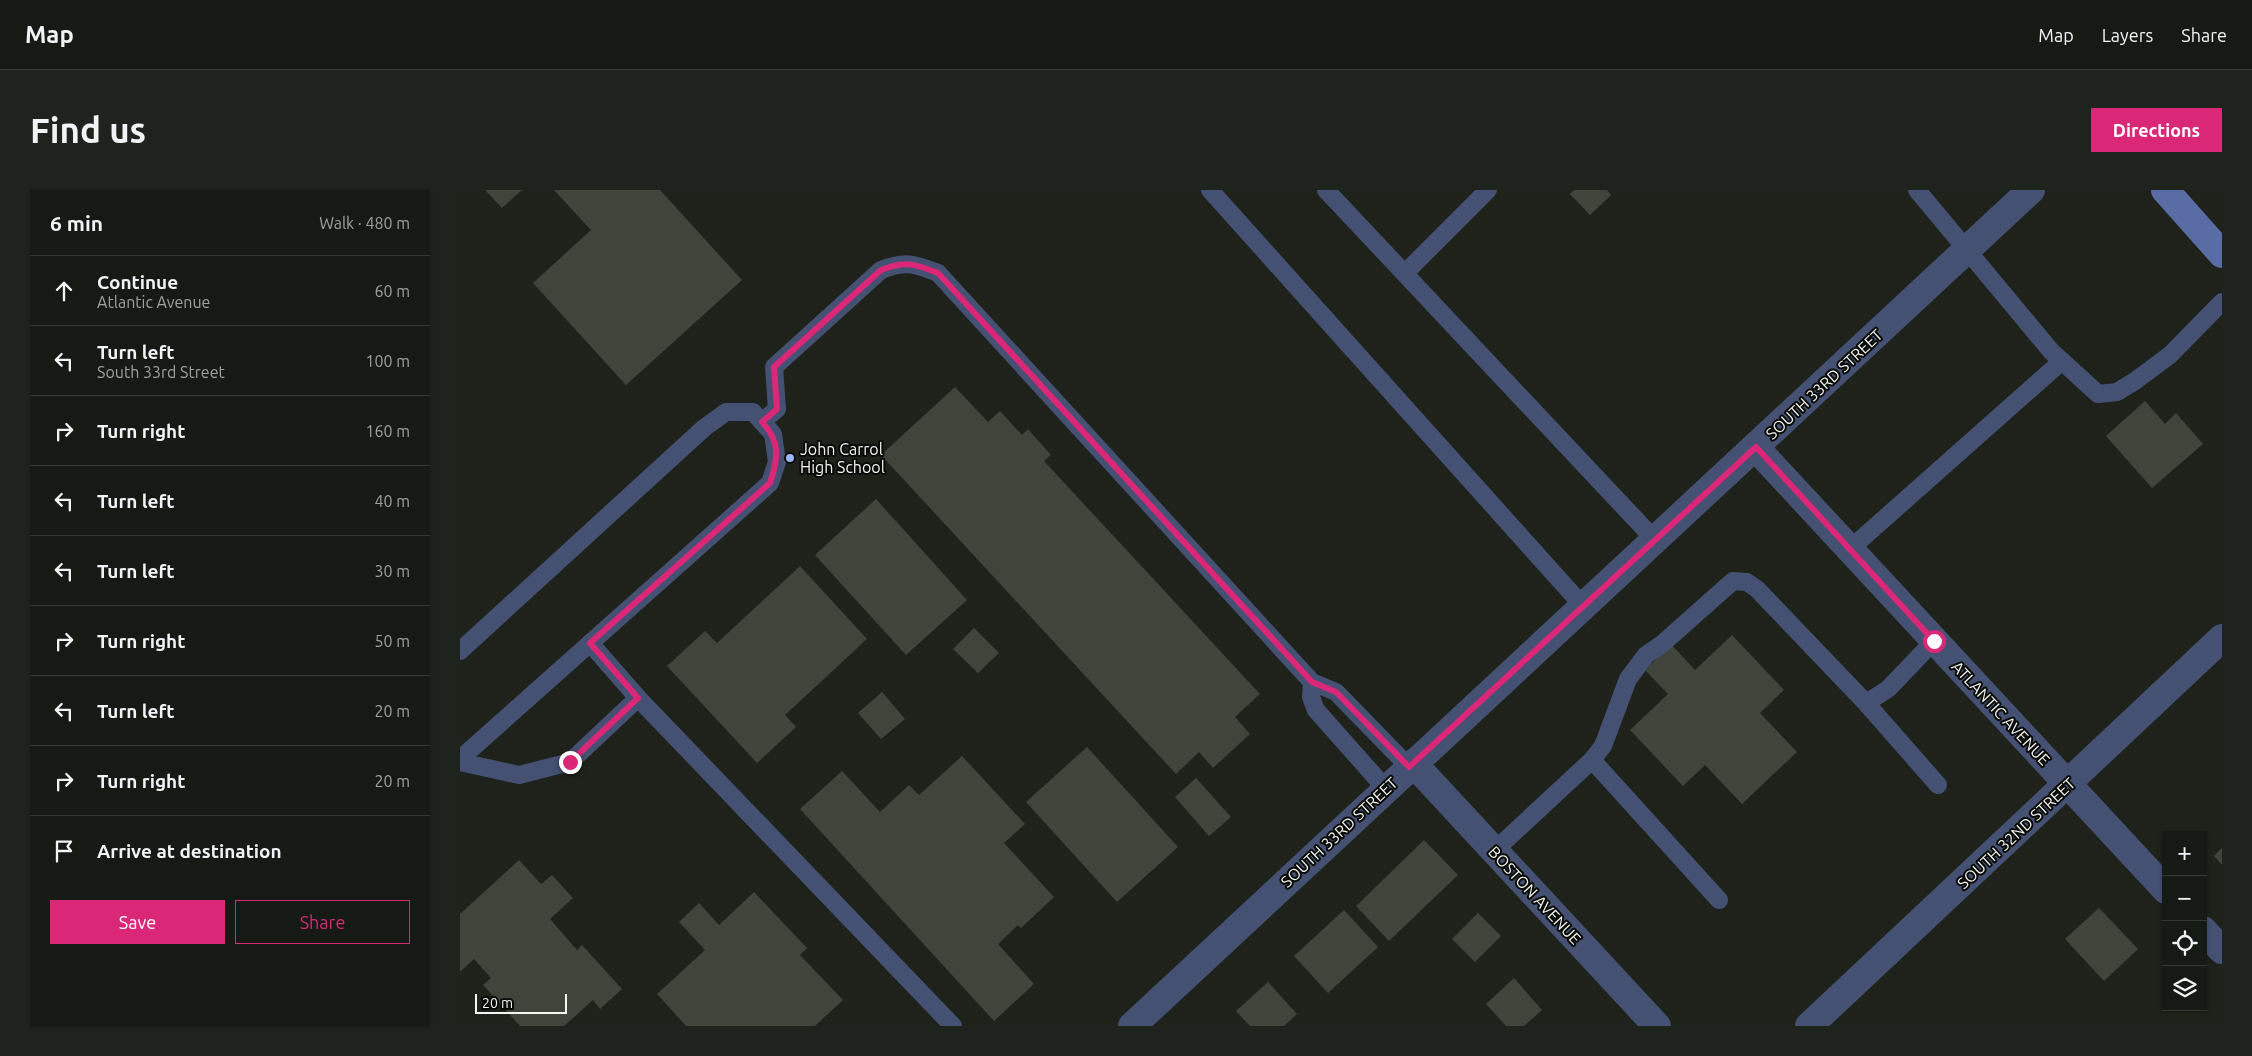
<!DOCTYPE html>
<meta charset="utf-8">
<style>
:root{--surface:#161a14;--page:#1f231d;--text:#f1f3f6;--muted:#9ea1a0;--line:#353834;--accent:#db2777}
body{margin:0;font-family:Ubuntu,sans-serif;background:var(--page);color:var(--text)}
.controls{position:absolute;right:15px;bottom:15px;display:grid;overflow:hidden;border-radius:0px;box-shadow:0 1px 4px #0004}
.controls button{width:45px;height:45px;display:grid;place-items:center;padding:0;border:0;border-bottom:1px solid var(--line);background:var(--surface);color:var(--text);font:25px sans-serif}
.scale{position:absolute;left:15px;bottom:12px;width:92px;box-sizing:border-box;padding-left:5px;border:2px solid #f2f5f0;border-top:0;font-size:14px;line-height:18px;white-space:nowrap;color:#f2f5f0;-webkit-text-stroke:4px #090a07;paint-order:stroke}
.stop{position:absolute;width:15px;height:15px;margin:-11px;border:4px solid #db2777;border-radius:50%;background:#fff}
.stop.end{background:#db2777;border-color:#fff;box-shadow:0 1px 5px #0008}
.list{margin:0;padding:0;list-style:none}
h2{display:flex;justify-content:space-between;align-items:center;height:65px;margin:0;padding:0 20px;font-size:21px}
h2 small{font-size:16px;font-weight:400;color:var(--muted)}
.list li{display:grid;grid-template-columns:32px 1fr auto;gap:15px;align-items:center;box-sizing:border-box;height:70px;padding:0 20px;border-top:1px solid var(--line)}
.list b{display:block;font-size:19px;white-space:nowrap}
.list p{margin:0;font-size:16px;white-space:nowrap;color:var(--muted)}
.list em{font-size:16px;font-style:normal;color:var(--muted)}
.actions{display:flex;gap:10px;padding:15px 20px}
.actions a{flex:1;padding:11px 0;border:1px solid var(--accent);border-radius:0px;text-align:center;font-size:18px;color:var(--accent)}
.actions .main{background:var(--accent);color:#fff}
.icon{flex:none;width:28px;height:28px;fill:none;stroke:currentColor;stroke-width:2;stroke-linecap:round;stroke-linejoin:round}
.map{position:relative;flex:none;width:1762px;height:836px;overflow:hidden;border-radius:0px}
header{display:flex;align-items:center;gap:30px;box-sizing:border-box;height:70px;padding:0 25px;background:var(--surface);border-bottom:1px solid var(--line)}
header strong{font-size:24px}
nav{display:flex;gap:28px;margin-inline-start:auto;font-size:18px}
.intro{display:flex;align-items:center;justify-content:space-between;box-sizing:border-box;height:120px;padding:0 30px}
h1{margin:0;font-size:35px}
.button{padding:12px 22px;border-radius:0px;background:var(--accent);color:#fff;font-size:18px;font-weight:700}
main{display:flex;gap:30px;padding:0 30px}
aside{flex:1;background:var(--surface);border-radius:0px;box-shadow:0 1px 4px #0004}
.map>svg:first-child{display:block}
.building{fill:#40443b}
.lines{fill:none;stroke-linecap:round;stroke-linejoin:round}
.service{stroke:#455173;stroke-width:18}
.minor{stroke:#455173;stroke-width:28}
.tertiary{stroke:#455173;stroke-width:28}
.secondary{stroke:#596ca3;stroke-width:28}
.route{stroke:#db2777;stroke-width:6}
.poi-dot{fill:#9ab5fd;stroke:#090a07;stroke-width:2}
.labels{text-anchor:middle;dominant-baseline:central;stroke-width:4;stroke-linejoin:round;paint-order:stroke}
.street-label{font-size:16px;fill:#f2f5f0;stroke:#090a07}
.poi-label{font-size:16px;fill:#f2f5f0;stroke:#090a07;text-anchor:start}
</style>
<header>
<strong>Map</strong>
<nav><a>Map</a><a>Layers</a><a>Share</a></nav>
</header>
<div class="intro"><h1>Find us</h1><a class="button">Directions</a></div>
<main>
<aside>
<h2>6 min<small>Walk · 480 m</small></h2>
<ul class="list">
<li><svg class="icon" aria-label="ahead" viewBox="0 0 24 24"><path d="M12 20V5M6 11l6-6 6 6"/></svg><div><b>Continue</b><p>Atlantic Avenue</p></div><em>60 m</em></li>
<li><svg class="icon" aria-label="left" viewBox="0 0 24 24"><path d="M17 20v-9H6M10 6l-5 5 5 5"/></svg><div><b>Turn left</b><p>South 33rd Street</p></div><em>100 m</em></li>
<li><svg class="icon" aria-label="right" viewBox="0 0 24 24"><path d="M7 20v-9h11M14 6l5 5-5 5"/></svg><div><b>Turn right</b></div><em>160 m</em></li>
<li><svg class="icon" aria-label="left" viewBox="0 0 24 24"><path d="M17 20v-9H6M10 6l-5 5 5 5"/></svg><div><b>Turn left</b></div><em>40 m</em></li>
<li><svg class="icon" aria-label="left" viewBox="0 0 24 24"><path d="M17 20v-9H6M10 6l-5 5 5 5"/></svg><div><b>Turn left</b></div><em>30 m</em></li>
<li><svg class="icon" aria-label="right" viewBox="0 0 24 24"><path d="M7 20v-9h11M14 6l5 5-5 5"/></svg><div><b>Turn right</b></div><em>50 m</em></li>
<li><svg class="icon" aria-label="left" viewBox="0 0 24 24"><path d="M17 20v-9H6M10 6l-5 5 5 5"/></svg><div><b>Turn left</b></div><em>20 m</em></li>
<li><svg class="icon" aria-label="right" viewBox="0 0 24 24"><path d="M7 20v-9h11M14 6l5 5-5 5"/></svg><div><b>Turn right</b></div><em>20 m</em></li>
<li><svg class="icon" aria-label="arrive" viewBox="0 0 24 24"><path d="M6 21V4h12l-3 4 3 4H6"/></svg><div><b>Arrive at destination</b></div></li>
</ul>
<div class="actions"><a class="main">Save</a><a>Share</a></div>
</aside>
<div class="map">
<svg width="1762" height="836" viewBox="0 0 1762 836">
<rect width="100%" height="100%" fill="#1e221a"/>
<g class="building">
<polygon points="25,0 62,0 42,18"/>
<polygon points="94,0 200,0 282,90 166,195 73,93 131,40"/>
<polygon points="1114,0 1147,0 1151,5 1130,25 1110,4"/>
<polygon points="495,197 528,232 540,221 562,245 568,239 591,265 584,271 800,504 775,527 790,544 753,578 739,562 716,584 421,265"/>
<polygon points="1685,211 1705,234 1716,223 1743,254 1692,298 1646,246"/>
<polygon points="416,309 507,410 446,465 355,365"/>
<polygon points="340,376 407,449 325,525 336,537 297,573 207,476 245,441 257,453"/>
<polygon points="514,438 539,463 518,483 493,459"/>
<polygon points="1272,445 1324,500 1300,523 1337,562 1282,614 1245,575 1223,596 1170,540 1208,504 1185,480 1211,454 1235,480"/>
<polygon points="422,502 445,529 421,549 398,523"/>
<polygon points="627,557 718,657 657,712 566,612"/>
<polygon points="502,566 565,634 544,653 594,707 561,738 558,735 538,754 574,794 534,831 340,619 382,581 420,622 449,595 459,605"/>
<polygon points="736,588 771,627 749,646 715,607"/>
<polygon points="964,650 998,685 929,751 896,716"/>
<polygon points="1762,658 1762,675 1754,666"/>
<polygon points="59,670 81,694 92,685 113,708 90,729 117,760 122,755 162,799 140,819 133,810 104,836 60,836 23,795 31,788 14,769 0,782 0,724"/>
<polygon points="294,702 347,758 340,765 383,810 355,836 226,836 197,804 245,760 219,732 239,713 259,735"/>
<polygon points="1639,718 1678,759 1644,791 1605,749"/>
<polygon points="884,720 918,757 868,803 834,766"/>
<polygon points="1018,723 1041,746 1015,772 992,749"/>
<polygon points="1054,788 1082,820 1064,836 1046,836 1026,814"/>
<polygon points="808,792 837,824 824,836 790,836 776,821"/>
</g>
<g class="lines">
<g class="service">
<polyline points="750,0 1123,416"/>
<polyline points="866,0 1195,350"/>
<polyline points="1457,0 1591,161 1638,204 1657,202 1675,191 1710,165 1762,112"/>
<polyline points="945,83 1028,0"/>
<path d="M302,232L317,219L314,177L421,80C445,70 455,74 478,83L852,492L876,502L949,577"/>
<polyline points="1390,359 1602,171"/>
<polyline points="130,453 178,508 493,836"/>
<polyline points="0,461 244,238 266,222 293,222 313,244 317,272 310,293 0,569"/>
<polyline points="852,492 851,507 856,520 926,599"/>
<polyline points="1406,513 1478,595"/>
<polyline points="1132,570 1259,710"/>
<polyline points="0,572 59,585 110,572 178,508"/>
<polyline points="1034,661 1132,570 1143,556 1168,489 1186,465 1202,454 1273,391 1287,392 1297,399 1406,513 1428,499 1474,451"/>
</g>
<g class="minor">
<polyline points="1295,257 1706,700"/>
<polyline points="953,573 1197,836"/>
<polyline points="1743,740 1762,760"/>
<polyline points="1349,836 1762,448"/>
</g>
<polyline class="tertiary" points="672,836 1571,0"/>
<polyline class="secondary" points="1705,0 1762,64"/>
</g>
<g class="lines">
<path class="route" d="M110,572L178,508L130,453L310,293C318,269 321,252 302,232L317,219L314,177L421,80C445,70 455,74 478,83L852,492L876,502L949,577L1296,257L1474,451"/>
</g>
<circle class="poi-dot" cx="330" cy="268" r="5"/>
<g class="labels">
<g class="street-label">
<text transform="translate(1364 194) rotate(-43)">SOUTH 33RD STREET</text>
<text transform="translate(1541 523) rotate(47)">ATLANTIC AVENUE</text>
<text transform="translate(879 642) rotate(-43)">SOUTH 33RD STREET</text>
<text transform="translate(1556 643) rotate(-43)">SOUTH 32ND STREET</text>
<text transform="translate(1075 705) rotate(47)">BOSTON AVENUE</text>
</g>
<g class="poi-label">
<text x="340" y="259">John Carrol<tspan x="340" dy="18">High School</tspan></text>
</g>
</g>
</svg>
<div class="controls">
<button>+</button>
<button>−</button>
<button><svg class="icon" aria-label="locate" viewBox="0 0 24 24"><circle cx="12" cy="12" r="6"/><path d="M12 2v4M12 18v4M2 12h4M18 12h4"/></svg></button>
<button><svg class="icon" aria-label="layers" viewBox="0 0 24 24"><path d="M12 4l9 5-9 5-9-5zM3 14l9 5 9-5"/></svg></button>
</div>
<div class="scale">20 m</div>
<div class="stop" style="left:1474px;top:451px"></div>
<div class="stop end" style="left:110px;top:572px"></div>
</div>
</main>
